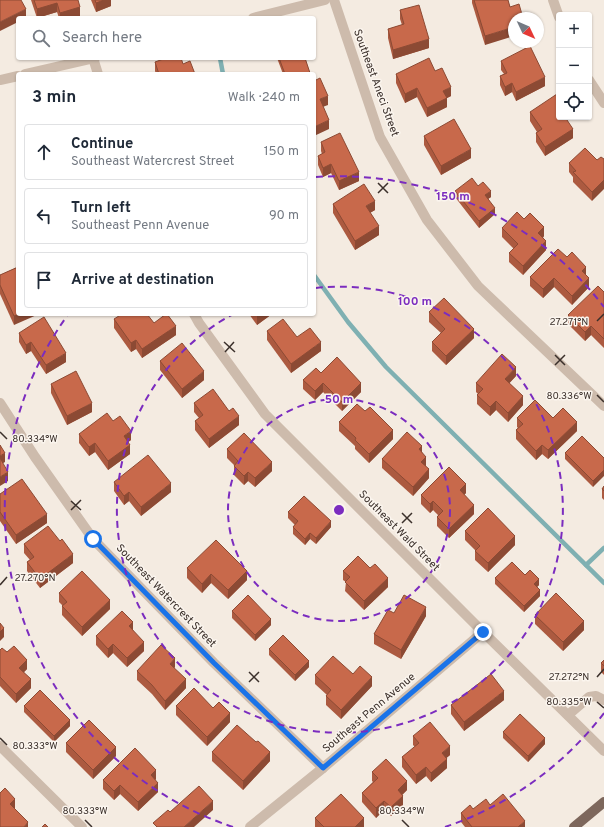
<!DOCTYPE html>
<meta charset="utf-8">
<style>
:root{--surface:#fff;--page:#f6f6f7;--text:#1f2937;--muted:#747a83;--line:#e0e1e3}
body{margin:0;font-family:Overpass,sans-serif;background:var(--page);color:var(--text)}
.controls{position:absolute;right:12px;top:12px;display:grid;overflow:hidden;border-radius:4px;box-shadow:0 1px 3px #0004}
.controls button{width:36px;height:36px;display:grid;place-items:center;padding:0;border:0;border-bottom:1px solid var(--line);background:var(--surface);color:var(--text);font:20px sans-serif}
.compass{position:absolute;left:508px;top:12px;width:36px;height:36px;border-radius:50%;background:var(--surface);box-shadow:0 1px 3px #0004;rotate:134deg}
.stop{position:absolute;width:12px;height:12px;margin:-9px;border:3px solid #1a73e8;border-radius:50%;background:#fff}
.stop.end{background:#1a73e8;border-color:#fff;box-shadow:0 1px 4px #0008}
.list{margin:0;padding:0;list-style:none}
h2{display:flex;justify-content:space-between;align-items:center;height:52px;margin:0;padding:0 16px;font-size:17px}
h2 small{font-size:13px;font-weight:400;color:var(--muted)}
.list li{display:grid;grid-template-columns:26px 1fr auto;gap:12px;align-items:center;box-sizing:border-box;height:56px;margin:0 8px 8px;padding:0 8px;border:1px solid var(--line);border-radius:4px}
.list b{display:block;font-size:15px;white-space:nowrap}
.list p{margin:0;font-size:13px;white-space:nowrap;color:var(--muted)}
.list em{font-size:13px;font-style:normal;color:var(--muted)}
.icon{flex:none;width:22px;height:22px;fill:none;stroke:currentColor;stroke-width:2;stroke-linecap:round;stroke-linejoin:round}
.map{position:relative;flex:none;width:604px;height:827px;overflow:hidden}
.search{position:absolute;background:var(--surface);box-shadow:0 1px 3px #0004;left:16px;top:16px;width:300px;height:44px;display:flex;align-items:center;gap:10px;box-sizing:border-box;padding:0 14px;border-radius:4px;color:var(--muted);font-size:15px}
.panel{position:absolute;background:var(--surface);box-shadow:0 1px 3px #0004;left:16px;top:72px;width:300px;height:244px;border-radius:4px}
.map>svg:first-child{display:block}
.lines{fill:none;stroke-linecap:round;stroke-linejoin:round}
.stream{stroke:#7fb0b2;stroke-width:4.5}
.minor{stroke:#cdbbac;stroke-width:10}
.major{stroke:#7d675c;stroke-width:10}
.wall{fill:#ac5a40}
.shaded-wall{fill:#8c4a34}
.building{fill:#c8694b;stroke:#8c4a34}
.route{stroke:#1a73e8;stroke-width:5}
.ticks{fill:none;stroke:#3b302b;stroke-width:1.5}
.ring{fill:none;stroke:#7b2cbf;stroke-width:2;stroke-dasharray:7 5}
.labels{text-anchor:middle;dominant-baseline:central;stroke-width:3;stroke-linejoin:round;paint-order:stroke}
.street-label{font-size:11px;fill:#3b302b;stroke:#fbf5ee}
.ticks-label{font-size:10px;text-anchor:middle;fill:#3b302b;stroke:#fbf5ee;stroke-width:3;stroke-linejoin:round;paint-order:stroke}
.centre{fill:#7b2cbf;stroke:#fbf5ee;stroke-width:2}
.ring-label{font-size:12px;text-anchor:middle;font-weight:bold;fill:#7b2cbf;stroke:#fbf5ee;stroke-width:3;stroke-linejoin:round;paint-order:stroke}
</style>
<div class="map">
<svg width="604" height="827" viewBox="0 0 604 827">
<rect width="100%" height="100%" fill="#f4ebe1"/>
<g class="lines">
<g class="stream">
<polyline points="220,58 223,74"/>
<polyline points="314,275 348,322 386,367 604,583"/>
<polyline points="586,565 604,548"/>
</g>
<g class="minor">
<polyline points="334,0 380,137 427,220 478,286 604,406"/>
<polyline points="553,0 559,17"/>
<polyline points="253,18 325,0"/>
<polyline points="93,58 98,74"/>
<polyline points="25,74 95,58"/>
<polyline points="0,80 18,76"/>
<polyline points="589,80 604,103"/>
<polyline points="194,314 199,323 265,414 483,632 604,751"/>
<polyline points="0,403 35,457 93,539 214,663 323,768"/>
<polyline points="568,715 589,697 596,696 604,700"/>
<polyline points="0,746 82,827"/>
<polyline points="250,827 323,768 483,632"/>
</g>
<polyline class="major" points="574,827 604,802"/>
</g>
<g class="wall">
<polygon points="31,0 78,0 80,16 73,18 59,18 57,12 37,18"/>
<polygon points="91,0 111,0 111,6 96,12"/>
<polygon points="472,0 508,0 510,7 485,45 472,3"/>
<polygon points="400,10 429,48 393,59 388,38 388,29 402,25 400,19"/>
<polygon points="277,58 305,58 310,74 283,74"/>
<polygon points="501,61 545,86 516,101 512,92 505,96 500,85 500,76 504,74 501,70"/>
<polygon points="155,62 183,64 195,74 156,74 155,71"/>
<polygon points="435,71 451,96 447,98 447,107 427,117 417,97 405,103 396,83 396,74"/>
<polygon points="530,112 559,117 566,117 565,117 573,138 545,156 536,142 536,133 537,132 530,121"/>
<polygon points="424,136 471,158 441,175 424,145"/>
<polygon points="321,142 359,181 339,190 331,173 323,177 318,165 318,156 322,154 321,151"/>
<polygon points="597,160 592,201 573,182 573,177 569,172 569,163"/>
<polygon points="478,186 491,197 488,199 495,214 479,228 455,197 455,191"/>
<polygon points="333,204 375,210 370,213 379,235 355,250 333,213"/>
<polygon points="502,228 544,236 543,238 546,250 523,275 509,262 509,253 514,249 502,237"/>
<polygon points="18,267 14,325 0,294 0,275"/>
<polygon points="586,275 589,287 572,305 554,287 543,298 530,286 530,277"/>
<polygon points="604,292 604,348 591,335 585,341 568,324 568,315"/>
<polygon points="429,312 474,338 446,365 432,351 432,342 441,333 429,322"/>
<polygon points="249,314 272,314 257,325"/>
<polygon points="114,319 154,323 176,335 142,358 136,349 131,352 114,328"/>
<polygon points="267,331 297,337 321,351 291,373 267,340"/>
<polygon points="19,333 66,362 46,374 31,351 26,354 19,342"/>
<polygon points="160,361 204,380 182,398 160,370"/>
<polygon points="321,373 361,392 342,411 323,392 315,400 303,389 303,380"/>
<polygon points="516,376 509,383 523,405 508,422 496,410 490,416 477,404 477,395 478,394 476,392 476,383"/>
<polygon points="51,384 92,412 67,425 51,393"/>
<polygon points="194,403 229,411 239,425 209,448 195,430 195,421 199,418 194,412"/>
<polygon points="517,418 553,418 577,431 548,459 542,454 536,460 516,439 516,430 518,428 517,427"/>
<polygon points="113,421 131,440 128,442 130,454 108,470 95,452 89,456 79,443 79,434"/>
<polygon points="339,422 393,439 369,463 355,449 355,446 339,431"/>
<polygon points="227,449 272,471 255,487 248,481 244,485 234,475 234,465 227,458"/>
<polygon points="422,452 426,466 429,478 413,496 382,468 382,459"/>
<polygon points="565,453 604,458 593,487 565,459"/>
<polygon points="114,482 171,492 141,516 129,501 124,505 114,491"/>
<polygon points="604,486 604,500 602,498 602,489"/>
<polygon points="466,493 464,495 474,514 449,538 437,526 437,517 438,515 433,510 430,513 421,504 421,495"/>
<polygon points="0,494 47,523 16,544 0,521"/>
<polygon points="288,512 331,527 316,544 310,539 305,545 293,534 293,527 295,525 288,518"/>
<polygon points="465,531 515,545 488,572 475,560 475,550 465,540"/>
<polygon points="24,544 73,563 40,588 27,571 27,562 30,560 24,553"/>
<polygon points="187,568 247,580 228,599 211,583 202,593 187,578"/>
<polygon points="370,568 388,587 364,610 345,591 346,582 343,580 343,571"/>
<polygon points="525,575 539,585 537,587 540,596 524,612 495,584 495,578"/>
<polygon points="59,593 110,609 82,636 62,615 62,606 63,606 59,602"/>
<polygon points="232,611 271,625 255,641 232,618"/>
<polygon points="394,613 426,616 401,659 374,644 374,634"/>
<polygon points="535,615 584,630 563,651 535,624"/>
<polygon points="133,630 144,651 127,667 113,653 108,658 96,645 96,636"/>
<polygon points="269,649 309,667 295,681 269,655"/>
<polygon points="0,650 7,652 27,669 24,672 31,688 16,703 0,686"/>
<polygon points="604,660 604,675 601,672 601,663"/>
<polygon points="175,667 174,668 186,688 165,710 152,694 137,680 137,671"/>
<polygon points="353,674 372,686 341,719 326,705 326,696 327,695 315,684 315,675"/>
<polygon points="504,700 464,731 451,714 451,705"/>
<polygon points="24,706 70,726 54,742 24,712"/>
<polygon points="176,706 213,708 230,722 207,746 176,715"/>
<polygon points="503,732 545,744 528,762 503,738"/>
<polygon points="413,736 450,755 446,758 447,768 431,782 426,776 416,784 402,767 402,757 415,747 413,745"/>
<polygon points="66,743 116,756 93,779 66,752"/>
<polygon points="212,752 270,761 243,790 212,761"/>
<polygon points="372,772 407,790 402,795 403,805 391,816 384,810 376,818 362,802 362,793 373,782 372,781"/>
<polygon points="156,779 155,780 158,792 138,811 120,794 114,800 103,789 103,780"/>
<polygon points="490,805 525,827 465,827 461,822 461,813"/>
<polygon points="315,818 364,827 315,827"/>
</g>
<g class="shaded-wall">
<polygon points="104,0 111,0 111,6 96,12 96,3"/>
<polygon points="57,3 57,12 37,18 37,9"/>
<polygon points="80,7 80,16 73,18 60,18 60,13"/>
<polygon points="26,9 26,18 18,18 18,22 0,31 0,22"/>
<polygon points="514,27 514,36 485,45 485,36"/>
<polygon points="429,39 429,48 393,59 393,50"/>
<polygon points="545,77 545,86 516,101 516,92"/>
<polygon points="512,83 512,92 505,96 505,87"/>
<polygon points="451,87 451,96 443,100 443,91"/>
<polygon points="417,88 417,97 405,103 405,94"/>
<polygon points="328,96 328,105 320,108 320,99"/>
<polygon points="447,98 447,107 427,117 427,108"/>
<polygon points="329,120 329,129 314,136 314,127"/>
<polygon points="573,129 573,138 545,156 545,147"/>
<polygon points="471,149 471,158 441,175 441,166"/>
<polygon points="331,164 331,173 323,177 323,168"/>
<polygon points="359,172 359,181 339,190 339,181"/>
<polygon points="604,180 604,189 592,201 592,192"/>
<polygon points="491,191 491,197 485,201 485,195"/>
<polygon points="375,201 375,210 366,215 366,206"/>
<polygon points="495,208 495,214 479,228 479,221"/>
<polygon points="379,226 379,235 355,250 355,241"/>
<polygon points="544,227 544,236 538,242 538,233"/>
<polygon points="546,241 546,250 523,275 523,266"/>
<polygon points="586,267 586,276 582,271"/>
<polygon points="554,278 554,287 543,298 543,289"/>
<polygon points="589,278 589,287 572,305 572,296"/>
<polygon points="19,314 39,314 14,325 14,316"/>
<polygon points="260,314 272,314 257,325 257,316"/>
<polygon points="176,326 176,335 142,358 142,349"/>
<polygon points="591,326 591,335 585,341 585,332"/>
<polygon points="474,329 474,338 446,365 446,356"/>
<polygon points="136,340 136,349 131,352 131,343"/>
<polygon points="31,342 31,351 26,354 26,345"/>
<polygon points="321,342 321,351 291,373 291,364"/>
<polygon points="66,353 66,362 46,374 46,365"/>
<polygon points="516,367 516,376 505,388 505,379"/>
<polygon points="204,371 204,380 182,398 182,389"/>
<polygon points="323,383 323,392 315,400 315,391"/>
<polygon points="361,383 361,392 342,411 342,402"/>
<polygon points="523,396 523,405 508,422 508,413"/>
<polygon points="496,401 496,410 490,416 490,407"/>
<polygon points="92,403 92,412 67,425 67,416"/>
<polygon points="239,416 239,425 209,448 209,439"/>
<polygon points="577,422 577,431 548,459 548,450"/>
<polygon points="393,430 393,439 369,463 369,454"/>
<polygon points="131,431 131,440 124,445 124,436"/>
<polygon points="95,443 95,452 89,456 89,447"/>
<polygon points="130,445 130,454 108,470 108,461"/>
<polygon points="542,445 542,454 536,460 536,451"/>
<polygon points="422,446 422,455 419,449"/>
<polygon points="5,453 5,462 0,465 0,456"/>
<polygon points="426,457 426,466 421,471 421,462"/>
<polygon points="272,462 272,471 255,487 255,478"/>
<polygon points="429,469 429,478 413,496 413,487"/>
<polygon points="604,470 604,476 593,487 593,481"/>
<polygon points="8,472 8,481 0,486 0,477"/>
<polygon points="248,472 248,481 244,485 244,476"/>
<polygon points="171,483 171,492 141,516 141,507"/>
<polygon points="466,484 466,493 460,499 460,490"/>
<polygon points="129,492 129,501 124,505 124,496"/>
<polygon points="433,501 433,510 430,513 430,504"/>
<polygon points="474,505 474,514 449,538 449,529"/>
<polygon points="47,514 47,523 16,544 16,535"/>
<polygon points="331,521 331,527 316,544 316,538"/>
<polygon points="310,533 310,539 305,545 305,539"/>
<polygon points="515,536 515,545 488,572 488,563"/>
<polygon points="73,554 73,563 40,588 40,579"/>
<polygon points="247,571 247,580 228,599 228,590"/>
<polygon points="211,574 211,583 202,593 202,584"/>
<polygon points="388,578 388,587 364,610 364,601"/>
<polygon points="539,579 539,585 534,590 534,584"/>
<polygon points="540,590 540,596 524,612 524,606"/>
<polygon points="110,600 110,609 82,636 82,627"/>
<polygon points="426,607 426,616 401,659 401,650"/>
<polygon points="271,619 271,625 255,641 255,635"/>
<polygon points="584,621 584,630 563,651 563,642"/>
<polygon points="133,622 133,631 129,626"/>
<polygon points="4,628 4,637 0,641 0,632"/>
<polygon points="144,642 144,651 127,667 127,658"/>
<polygon points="113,644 113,653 108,658 108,649"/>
<polygon points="175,658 175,667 170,673 170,664"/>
<polygon points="27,660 27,669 19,677 19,668"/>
<polygon points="309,661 309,667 295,681 295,675"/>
<polygon points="372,677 372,686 341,719 341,710"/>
<polygon points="31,679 31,688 16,703 16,694"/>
<polygon points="186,679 186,688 165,710 165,701"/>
<polygon points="504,691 504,700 464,731 464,722"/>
<polygon points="230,713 230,722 207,746 207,737"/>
<polygon points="70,720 70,726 54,742 54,736"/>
<polygon points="545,738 545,744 528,762 528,756"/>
<polygon points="450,746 450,755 442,762 442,753"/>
<polygon points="116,747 116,756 93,779 93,770"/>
<polygon points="270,752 270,761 243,790 243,781"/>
<polygon points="447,759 447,768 431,782 431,773"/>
<polygon points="426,767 426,776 416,784 416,775"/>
<polygon points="156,770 156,779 151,784 151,775"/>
<polygon points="407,781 407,790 398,799 398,790"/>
<polygon points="158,783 158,792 138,811 138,802"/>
<polygon points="120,785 120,794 114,800 114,791"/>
<polygon points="403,796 403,805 391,816 391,807"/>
<polygon points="15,799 15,808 10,813 10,804"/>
<polygon points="213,801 213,810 194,827 184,827"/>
<polygon points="384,801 384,810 376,818 376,808"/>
<polygon points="364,818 364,827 355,827"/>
<polygon points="525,821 525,827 518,827"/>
<polygon points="28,822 28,827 24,827"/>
</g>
<g class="building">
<polygon points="0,0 21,0 26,9 0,22"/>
<polygon points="34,0 78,0 80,7 60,13 57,3 37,9"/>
<polygon points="95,0 104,0 96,3"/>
<polygon points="474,0 508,0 510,7 519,4 523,18 514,18 514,27 485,36"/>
<polygon points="419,5 429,39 393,50 388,29 404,24 400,10"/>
<polygon points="530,46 545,77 516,92 512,83 505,87 500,76 507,73 501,61"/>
<polygon points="166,58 181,58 183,64 190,61 195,74 159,74 155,62"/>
<polygon points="279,58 305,58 310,73 308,74 285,74"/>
<polygon points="429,58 435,71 442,68 451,87 443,91 447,98 427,108 417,88 405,94 396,74"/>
<polygon points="320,78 328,96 320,99 329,120 314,127 314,81"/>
<polygon points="557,94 559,97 559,117 565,117 573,129 545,147 536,133 542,129 530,112"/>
<polygon points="454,119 471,149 441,166 424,136"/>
<polygon points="340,133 359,172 339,181 331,164 323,168 318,156 325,152 321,142"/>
<polygon points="585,148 597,160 601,157 604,159 604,180 592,192 573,172 576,171 569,163"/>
<polygon points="472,178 478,186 483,182 491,191 485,195 495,208 479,221 455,191"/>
<polygon points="364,184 375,201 366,206 379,226 355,241 333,204"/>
<polygon points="517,212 524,219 530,213 544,227 538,233 546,241 523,266 509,253 518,244 502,228"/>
<polygon points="558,249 567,257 572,252 586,267 582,271 589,278 572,296 554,278 543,289 530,277"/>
<polygon points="18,267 18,314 19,314 14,316 0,285 0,275"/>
<polygon points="598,286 604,292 604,339 591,326 585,332 568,315"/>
<polygon points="444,298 474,329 446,356 432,342 445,329 429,312"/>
<polygon points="122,314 147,314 154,323 166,314 167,314 176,326 142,349 136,340 131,343 114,319"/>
<polygon points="44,317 66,353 46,365 31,342 26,345 19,333"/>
<polygon points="283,319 297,337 310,328 321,342 291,364 267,331"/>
<polygon points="182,343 204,371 182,389 160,361"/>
<polygon points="502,354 516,367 505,379 523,396 508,413 496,401 490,407 477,395 483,389 476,383"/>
<polygon points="337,357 361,383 342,402 323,383 315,391 303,380 316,368 321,373"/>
<polygon points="76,371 92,403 67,416 51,384"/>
<polygon points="213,389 229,411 233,408 239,416 209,439 195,421 203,415 194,403"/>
<polygon points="535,400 553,418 563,408 577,422 548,450 542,445 536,451 516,430 523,424 517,418"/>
<polygon points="357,404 365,411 370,407 393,430 369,454 355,440 356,438 339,422"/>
<polygon points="107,413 113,421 120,416 131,431 124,436 130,445 108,461 95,443 89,447 79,434"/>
<polygon points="407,432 422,446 419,449 426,457 421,462 429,469 413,487 382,459"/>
<polygon points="244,433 272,462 255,478 248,472 244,476 234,466 238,461 227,449"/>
<polygon points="582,436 604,458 604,470 593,481 565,453"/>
<polygon points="0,445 5,453 0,456"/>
<polygon points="148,455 171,483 141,507 129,492 124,496 114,482"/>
<polygon points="0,458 8,472 0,477"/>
<polygon points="449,467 466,484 460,490 474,505 449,529 437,517 443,511 433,501 430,504 421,495"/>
<polygon points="22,479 47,514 16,535 0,512 0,494"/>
<polygon points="604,486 604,491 602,489"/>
<polygon points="304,496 331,521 316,538 310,533 305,539 293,527 298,521 288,512"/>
<polygon points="488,508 515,536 488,563 475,551 480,546 465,531"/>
<polygon points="48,526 60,541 62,539 73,554 40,579 27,562 34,557 24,544"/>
<polygon points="216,540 247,571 228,590 211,574 202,584 187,568"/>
<polygon points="358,556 370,568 375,564 388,578 364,601 345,582 350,577 343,571"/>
<polygon points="512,562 525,575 530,570 539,579 534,584 540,590 524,606 495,578"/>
<polygon points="82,571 110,600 82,627 62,606 67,602 59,593"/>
<polygon points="556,593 584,621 563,642 535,615"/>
<polygon points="248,595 271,619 255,635 232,611"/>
<polygon points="404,595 426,607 401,650 374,634 388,610 394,613"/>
<polygon points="122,611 133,622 129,626 144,642 127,658 113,644 108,649 96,636"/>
<polygon points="0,623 4,628 0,632"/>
<polygon points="283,635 309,661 295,675 269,649"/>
<polygon points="161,645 175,658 170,664 186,679 165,701 152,685 137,671"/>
<polygon points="14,646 27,660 19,668 31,679 16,694 0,677 0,650 2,648 7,652"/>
<polygon points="333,656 353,674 360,666 372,677 341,710 326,696 331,690 315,675"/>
<polygon points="604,660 604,666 601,663"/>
<polygon points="491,674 504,691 464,722 451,705"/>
<polygon points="194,688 213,708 219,702 230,713 207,737 176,706"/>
<polygon points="40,690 70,720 54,736 24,706"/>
<polygon points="520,714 545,738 528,756 503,732"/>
<polygon points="89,720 116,747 93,770 66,743"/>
<polygon points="430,722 450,746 442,753 447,759 431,773 426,767 416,775 402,757 419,743 413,736"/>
<polygon points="237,725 256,742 258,741 270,752 243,781 212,752"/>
<polygon points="135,748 156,770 151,775 158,783 138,802 120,785 114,791 103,780"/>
<polygon points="386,759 407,781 398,790 403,796 391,807 384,801 376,808 362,793 378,778 372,772"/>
<polygon points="199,786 213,801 184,827 157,827 153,823 168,810 170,812"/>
<polygon points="5,788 15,799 10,804 28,822 24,827 0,827 0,793"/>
<polygon points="341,794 364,818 355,827 324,827 315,818"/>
<polygon points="503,794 525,821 518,827 472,827 461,813 470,805 473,809 486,799 490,805"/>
<polygon points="45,824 48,827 42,827"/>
</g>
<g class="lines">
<polyline class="route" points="93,539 214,663 323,768 483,632"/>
</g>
<path class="ticks" d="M378,183L388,193M378,193L388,183M597,321L604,314M224,342L235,352M225,352L234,342M555,355L565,365M555,365L565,355M597,395L604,402M0,432L7,439M71,501L81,510M71,510L81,500M402,513L412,523M402,523L412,513M0,585L7,577M249,672L259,682M597,677L604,669M249,682L259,672M597,702L604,708M0,738L7,745M85,820L92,827M402,820L409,827"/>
<g class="ring">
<circle cx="339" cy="510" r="111"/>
<path d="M316 288A223 223 0 1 1 233 314"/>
<path d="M604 713A334 334 0 0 1 445 827M233 827A334 334 0 0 1 67 316M316 177A334 334 0 0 1 604 307"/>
</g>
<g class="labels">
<g class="street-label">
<text transform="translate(376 83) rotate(70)">Southeast Aneci Street</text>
<text transform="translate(399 531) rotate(45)">Southeast Wald Street</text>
<text transform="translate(166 596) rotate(46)">Southeast Watercrest Street</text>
<text transform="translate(369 713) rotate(-40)">Southeast Penn Avenue</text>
</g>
</g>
<g class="ticks-label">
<text x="569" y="325">27.271°N</text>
<text x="569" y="399">80.336°W</text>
<text x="35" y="442">80.334°W</text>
<text x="35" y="581">27.270°N</text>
<text x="569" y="680">27.272°N</text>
<text x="569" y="705">80.335°W</text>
<text x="35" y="749">80.333°W</text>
<text x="85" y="814">80.333°W</text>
<text x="402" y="814">80.334°W</text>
</g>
<circle cx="339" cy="510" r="6" class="centre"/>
<g class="ring-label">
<text x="453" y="200">150 m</text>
<text x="415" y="305">100 m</text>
<text x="339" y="403">50 m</text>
</g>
</svg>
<div class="controls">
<button>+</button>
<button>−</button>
<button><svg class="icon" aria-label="locate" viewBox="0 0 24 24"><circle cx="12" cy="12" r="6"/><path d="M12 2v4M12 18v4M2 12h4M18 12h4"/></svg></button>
</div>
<svg class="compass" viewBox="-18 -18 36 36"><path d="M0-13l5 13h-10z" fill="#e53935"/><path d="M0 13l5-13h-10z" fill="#747a83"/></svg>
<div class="stop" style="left:93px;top:539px"></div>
<div class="stop end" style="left:483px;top:632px"></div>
<div class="search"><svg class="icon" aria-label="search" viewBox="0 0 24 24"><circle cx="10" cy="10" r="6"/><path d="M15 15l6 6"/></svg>Search here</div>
<section class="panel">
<h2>3 min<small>Walk · 240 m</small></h2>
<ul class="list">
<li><svg class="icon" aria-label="ahead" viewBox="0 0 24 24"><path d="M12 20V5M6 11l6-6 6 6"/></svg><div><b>Continue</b><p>Southeast Watercrest Street</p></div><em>150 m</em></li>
<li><svg class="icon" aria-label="left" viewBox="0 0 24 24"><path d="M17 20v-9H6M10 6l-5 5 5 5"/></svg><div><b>Turn left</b><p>Southeast Penn Avenue</p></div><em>90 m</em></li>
<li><svg class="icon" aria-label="arrive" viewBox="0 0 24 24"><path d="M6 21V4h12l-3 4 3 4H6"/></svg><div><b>Arrive at destination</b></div></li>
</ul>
</section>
</div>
